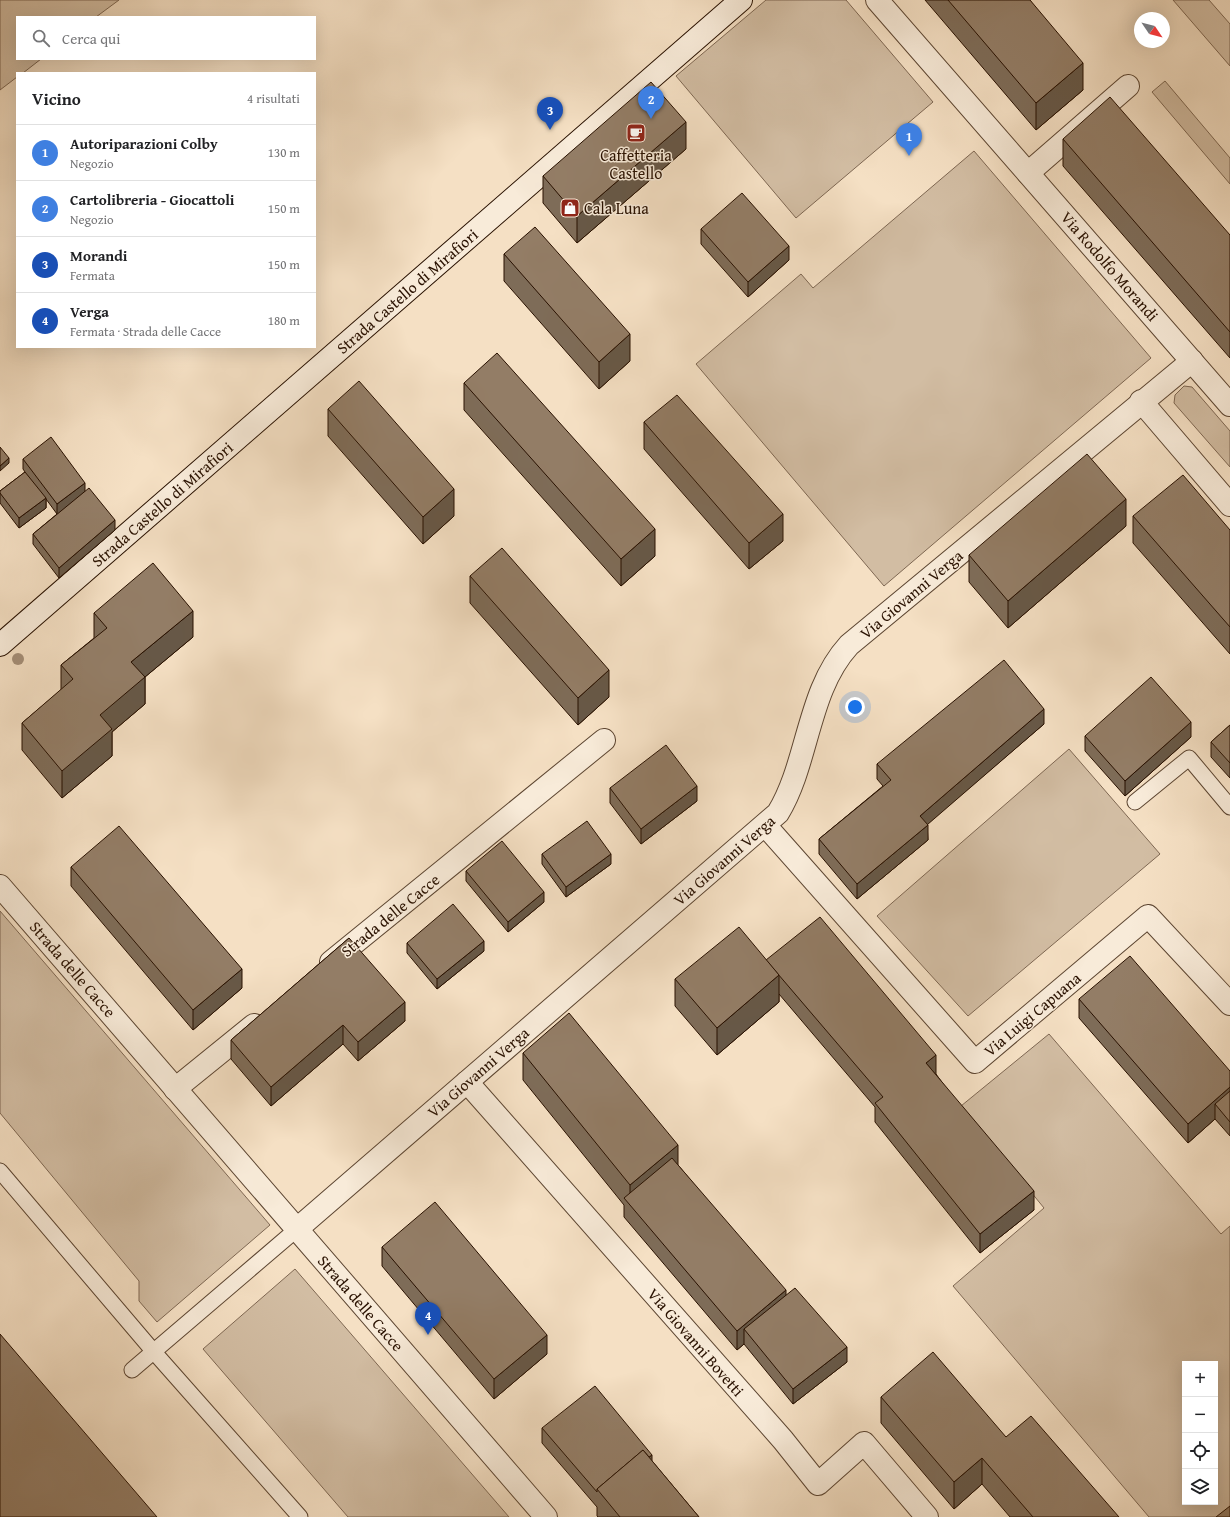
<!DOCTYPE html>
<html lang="it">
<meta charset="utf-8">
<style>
:root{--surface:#fff;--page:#f6f6f6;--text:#202124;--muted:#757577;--line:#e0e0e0;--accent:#8f2418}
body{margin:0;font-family:"Gentium Book Plus",serif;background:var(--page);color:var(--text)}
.controls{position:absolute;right:12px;bottom:12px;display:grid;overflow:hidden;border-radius:0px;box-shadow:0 4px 16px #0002}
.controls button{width:36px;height:36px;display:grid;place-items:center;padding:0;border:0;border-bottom:1px solid var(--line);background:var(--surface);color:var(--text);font:20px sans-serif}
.compass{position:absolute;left:1134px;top:12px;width:36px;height:36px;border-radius:50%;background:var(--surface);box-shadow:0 4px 16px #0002;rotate:125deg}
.you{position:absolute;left:855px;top:707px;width:14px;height:14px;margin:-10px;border:3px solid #fff;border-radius:50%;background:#1a73e8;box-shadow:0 0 0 6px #1a73e833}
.badge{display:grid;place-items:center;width:26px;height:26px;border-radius:50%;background:var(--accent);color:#fff;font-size:13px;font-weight:700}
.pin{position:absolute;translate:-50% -33px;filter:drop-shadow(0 1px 2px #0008)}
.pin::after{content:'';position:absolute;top:21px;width:14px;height:12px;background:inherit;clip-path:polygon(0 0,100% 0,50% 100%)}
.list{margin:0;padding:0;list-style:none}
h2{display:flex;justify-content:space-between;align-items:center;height:52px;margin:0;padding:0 16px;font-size:17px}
h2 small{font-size:13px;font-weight:400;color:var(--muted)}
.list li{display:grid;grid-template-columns:26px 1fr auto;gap:12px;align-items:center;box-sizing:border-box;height:56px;padding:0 16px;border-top:1px solid var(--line)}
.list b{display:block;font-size:15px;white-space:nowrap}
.list p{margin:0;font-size:13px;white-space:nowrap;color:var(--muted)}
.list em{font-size:13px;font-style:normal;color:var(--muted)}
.icon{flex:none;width:22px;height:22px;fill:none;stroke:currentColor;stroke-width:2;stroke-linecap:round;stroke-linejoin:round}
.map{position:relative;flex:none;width:1230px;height:1517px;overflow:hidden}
.search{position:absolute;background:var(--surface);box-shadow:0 4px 16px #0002;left:16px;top:16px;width:300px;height:44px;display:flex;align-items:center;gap:10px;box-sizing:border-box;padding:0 14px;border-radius:0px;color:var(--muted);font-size:15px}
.panel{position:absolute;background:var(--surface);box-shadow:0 4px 16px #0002;left:16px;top:72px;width:300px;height:276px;border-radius:0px}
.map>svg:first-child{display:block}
.green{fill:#d2bda3;stroke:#7e6752;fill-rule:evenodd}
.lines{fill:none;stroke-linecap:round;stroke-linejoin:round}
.lane-casing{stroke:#5c4531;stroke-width:17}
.street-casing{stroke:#5c4531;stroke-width:24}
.secondary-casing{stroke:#291100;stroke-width:24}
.lane{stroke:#f8ebd9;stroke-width:15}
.street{stroke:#f8ebd9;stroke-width:22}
.secondary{stroke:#f8ebd9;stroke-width:22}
.tree{fill:#a58f78}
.wall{fill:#7e6c58;stroke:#291100}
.shaded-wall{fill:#675847;stroke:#291100}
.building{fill:#937d66;stroke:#291100}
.labels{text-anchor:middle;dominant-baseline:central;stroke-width:3;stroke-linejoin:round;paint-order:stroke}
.poi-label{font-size:16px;fill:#291100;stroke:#f8ebd9}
.street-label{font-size:16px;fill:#291100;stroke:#f8ebd9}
</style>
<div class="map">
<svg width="1230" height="1517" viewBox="0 0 1230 1517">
<rect width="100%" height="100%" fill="#f5e0c4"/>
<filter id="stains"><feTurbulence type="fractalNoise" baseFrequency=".005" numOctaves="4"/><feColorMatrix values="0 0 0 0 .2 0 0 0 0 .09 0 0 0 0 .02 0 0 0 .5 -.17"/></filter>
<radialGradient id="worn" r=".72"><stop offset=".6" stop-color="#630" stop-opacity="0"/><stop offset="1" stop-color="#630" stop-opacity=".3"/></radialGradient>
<g class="green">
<polygon points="0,0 119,0 96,17 17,17 17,59 41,59 23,73 17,73 17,77 0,90"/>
<polygon points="766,0 846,0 933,102 796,218 676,76"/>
<polygon points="1173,0 1209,0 1230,24 1230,66"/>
<polygon points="1165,81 1230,158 1230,184 1152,92"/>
<polygon points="974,151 1151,358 884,586 696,364 801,274 813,288"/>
<polygon points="1184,386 1192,387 1230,431 1230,467 1174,403 1175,395"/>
<polygon points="1069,749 1160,854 968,1016 877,916"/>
<polygon points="0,911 270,1225 157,1322 139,1301 139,1281 0,1113"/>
<path d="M1049,1034L1221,1234L1230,1226V1511L1223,1517H1149L953,1286L1044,1208L961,1106ZM1185,1364H1215V1502H1185Z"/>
<polygon points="295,1269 509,1517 348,1517 203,1349"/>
</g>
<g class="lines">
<g class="lane-casing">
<g id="lane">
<polyline points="1135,802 1189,758 1230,807"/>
<polyline points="0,1171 154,1352 300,1517"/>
<polyline points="132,1370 297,1229"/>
</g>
</g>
<g class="street-casing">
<g id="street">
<polyline points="877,0 1230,405"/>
<polyline points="1028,173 1128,86"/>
<polyline points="1141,401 1230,505"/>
<polyline points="765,825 975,1062 1148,916 1230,1004"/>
<polyline points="0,886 546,1517"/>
<polyline points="331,962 604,740"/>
<polyline points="467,1082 783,1440 818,1484 864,1443 927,1517"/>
<polyline points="175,1089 254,1025"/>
<path d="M297,1229L778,813C809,762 807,691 849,645L1192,361"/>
</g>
</g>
<g class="secondary-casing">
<polyline id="secondary" points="0,645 741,0"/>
</g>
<use href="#lane" class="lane"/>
<use href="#street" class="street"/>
<use href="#secondary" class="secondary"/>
</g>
<circle class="tree" cx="18" cy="659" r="6"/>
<g class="wall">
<polygon points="925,0 1030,0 1083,90 1036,130"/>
<polygon points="1063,139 1230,235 1230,358 1063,166"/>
<polygon points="686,149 577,243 543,203 543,176"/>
<polygon points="701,229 789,260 748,297 701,244"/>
<polygon points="504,254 630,361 599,389 504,281"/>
<polygon points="464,383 655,556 621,586 464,410"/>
<polygon points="328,409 454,516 423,544 328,436"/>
<polygon points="644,422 783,541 749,569 644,449"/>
<polygon points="23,459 85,491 115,530 59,578 33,544 33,534 57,514 46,499 46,508 19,528 0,503 0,491 25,472 23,469"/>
<polygon points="1133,516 1230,530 1230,654 1133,543"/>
<polygon points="1126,526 1008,628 969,582 969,555"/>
<polygon points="470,576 609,697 578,725 470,603"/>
<polygon points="94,613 193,637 145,677 145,704 112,732 112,756 62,798 22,750 22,723 61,690 61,665 94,638"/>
<polygon points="1044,724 927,824 928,840 857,899 819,854 819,839 883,786 877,779 877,764"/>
<polygon points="1230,725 1230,778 1211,757 1211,742"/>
<polygon points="1085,736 1191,737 1125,796 1085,751"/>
<polygon points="610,788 697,801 641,844 610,803"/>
<polygon points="542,854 611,864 566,897 542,864"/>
<polygon points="71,867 242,988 193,1030 71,886"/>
<polygon points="466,871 544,902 508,932 466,881"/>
<polygon points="349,938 405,1021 358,1061 343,1044 271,1106 231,1059 231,1040"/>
<polygon points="407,943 484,951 437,989 407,953"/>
<polygon points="766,960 936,1074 1034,1210 980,1253 875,1122 875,1107 779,994 779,1002 717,1055 675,1006 675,979"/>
<polygon points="1079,999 1230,1071 1230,1136 1215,1119 1188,1143 1079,1018"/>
<polygon points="523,1053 678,1165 786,1295 847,1362 793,1404 744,1344 737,1350 624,1217 624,1205 523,1080"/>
<polygon points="382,1247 547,1354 494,1399 382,1266"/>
<polygon points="881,1397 1006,1437 1119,1517 1010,1517 982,1484 954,1509 881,1423"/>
<polygon points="542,1428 652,1461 699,1517 598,1517 597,1516 597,1507 542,1443"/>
</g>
<g class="shaded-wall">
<polygon points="1083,63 1083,90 1036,130 1036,103"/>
<polygon points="686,122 686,149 577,243 577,216"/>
<polygon points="789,246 789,260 748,297 748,282"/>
<polygon points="630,334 630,361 599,389 599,362"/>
<polygon points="9,458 9,463 0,471 0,466"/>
<polygon points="85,483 85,493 57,515 57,504"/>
<polygon points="454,489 454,516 423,544 423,517"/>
<polygon points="46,498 46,508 19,528 19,518"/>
<polygon points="1126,499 1126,526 1008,628 1008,601"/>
<polygon points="783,514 783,541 749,569 749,543"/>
<polygon points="115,520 115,530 59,578 59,568"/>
<polygon points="655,529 655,556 621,586 621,559"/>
<polygon points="193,611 193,637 145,677 145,704 112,732 112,756 62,798 62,771 100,715 131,662"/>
<polygon points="609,670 609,697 578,725 578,698"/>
<polygon points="1044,709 1044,724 920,831 920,816"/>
<polygon points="1191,722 1191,737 1125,796 1125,781"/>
<polygon points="697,786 697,801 641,844 641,829"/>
<polygon points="928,825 928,840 857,899 857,884"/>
<polygon points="611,854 611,864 566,897 566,887"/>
<polygon points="544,892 544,902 508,932 508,922"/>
<polygon points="484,941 484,951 437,989 437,979"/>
<polygon points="242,969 242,988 193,1030 193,1010"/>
<polygon points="779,975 779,1002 717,1055 717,1028"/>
<polygon points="405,1002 405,1021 358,1061 358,1042"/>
<polygon points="343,1025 343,1044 271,1106 271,1087"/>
<polygon points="936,1055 936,1075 926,1063"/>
<polygon points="1230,1087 1230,1106 1215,1104 1215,1119 1188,1143 1188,1124"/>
<polygon points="678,1145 678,1172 630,1205 630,1185"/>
<polygon points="1034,1191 1034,1210 980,1253 980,1234"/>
<polygon points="786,1290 786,1309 744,1329 744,1344 737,1350 737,1331"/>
<polygon points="547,1335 547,1354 494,1399 494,1379"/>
<polygon points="847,1347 847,1362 793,1404 793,1389"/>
<polygon points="652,1455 652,1470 602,1495"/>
<polygon points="982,1458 982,1484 954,1509 954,1482"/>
</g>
<g class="building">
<polygon points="948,0 1030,0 1083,63 1036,103"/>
<polygon points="651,82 686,122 577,216 543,176"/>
<polygon points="1110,97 1230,235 1230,332 1063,139"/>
<polygon points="742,193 789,246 748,282 701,229"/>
<polygon points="535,227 630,334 599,362 504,254"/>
<polygon points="497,353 655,529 621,559 464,383"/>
<polygon points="359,381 454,489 423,517 328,409"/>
<polygon points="677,395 783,514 749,543 644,422"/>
<polygon points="51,437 85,483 57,504 23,459"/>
<polygon points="0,447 9,458 0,466"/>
<polygon points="1087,454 1126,499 1008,601 969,555"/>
<polygon points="25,472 46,498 19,518 0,493 0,491"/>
<polygon points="1183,475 1230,530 1230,627 1133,516"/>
<polygon points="89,488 115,520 59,568 33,534"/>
<polygon points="502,548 609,670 578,698 470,576"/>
<polygon points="153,563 193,611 131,662 145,677 100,715 112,729 62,771 22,723 73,679 61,665 107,628 94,613"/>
<polygon points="1004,660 1044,709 920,816 928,825 857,884 819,839 891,780 877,764"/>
<polygon points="1151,677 1191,722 1125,781 1085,736"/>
<polygon points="1230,725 1230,763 1211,742"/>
<polygon points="666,745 697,786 641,829 610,788"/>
<polygon points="587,821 611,854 566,887 542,854"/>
<polygon points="119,826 242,969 193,1010 71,867"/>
<polygon points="502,841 544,892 508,922 466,871"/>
<polygon points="453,904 484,941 437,979 407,943"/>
<polygon points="820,917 936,1055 926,1063 1034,1191 980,1234 875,1103 883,1097 766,960"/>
<polygon points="739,927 779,975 717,1028 675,979"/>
<polygon points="349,938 405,1002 358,1042 343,1025 271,1087 231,1040"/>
<polygon points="1130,956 1230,1071 1230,1087 1188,1124 1079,999"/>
<polygon points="569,1013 678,1145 630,1185 523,1053"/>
<polygon points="1230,1091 1230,1122 1215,1104"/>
<polygon points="672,1158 786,1290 737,1331 624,1198"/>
<polygon points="435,1202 547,1335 494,1379 382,1247"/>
<polygon points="795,1288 847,1347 793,1389 744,1329"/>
<polygon points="0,1334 157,1517 0,1517"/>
<polygon points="933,1352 1006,1437 1031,1416 1119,1517 1033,1517 982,1458 954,1482 881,1397"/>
<polygon points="595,1386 652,1455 649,1457 643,1450 597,1489 597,1492 542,1428"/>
<polygon points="643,1450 699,1517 620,1517 597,1489"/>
<polygon points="1230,1506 1230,1517 1216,1517"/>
</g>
<defs>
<g id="cafe-square" transform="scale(1)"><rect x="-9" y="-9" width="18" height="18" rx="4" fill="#8f2418" stroke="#f8ebd9"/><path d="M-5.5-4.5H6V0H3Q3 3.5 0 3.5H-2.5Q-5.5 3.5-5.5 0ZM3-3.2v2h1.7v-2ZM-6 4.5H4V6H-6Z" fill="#fff"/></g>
<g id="shop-square" transform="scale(1)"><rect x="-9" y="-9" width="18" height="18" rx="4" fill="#8f2418" stroke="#f8ebd9"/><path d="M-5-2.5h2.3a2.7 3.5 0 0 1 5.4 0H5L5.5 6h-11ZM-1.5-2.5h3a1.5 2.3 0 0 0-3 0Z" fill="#fff"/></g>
</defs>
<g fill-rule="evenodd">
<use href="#cafe-square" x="636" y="133"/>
<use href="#shop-square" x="570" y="208"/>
</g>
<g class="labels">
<g class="poi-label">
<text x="636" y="155">Caffetteria<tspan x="636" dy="18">Castello</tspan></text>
<text x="584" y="208" text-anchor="start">Cala Luna</text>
</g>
<g class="street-label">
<text transform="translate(1110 266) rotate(49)">Via Rodolfo Morandi</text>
<text transform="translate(407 291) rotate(-41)">Strada Castello di Mirafiori</text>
<text transform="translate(162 504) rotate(-41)">Strada Castello di Mirafiori</text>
<text transform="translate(911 594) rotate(-40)">Via Giovanni Verga</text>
<text transform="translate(724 860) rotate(-41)">Via Giovanni Verga</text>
<text transform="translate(390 915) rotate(-39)">Strada delle Cacce</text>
<text transform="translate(73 969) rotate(49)">Strada delle Cacce</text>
<text transform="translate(1032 1014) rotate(-40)">Via Luigi Capuana</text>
<text transform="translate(478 1072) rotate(-41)">Via Giovanni Verga</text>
<text transform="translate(361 1303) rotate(49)">Strada delle Cacce</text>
<text transform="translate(696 1342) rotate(49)">Via Giovanni Bovetti</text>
</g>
</g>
<rect width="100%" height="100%" filter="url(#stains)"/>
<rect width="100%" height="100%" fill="url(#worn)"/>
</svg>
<div class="controls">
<button>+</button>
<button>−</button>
<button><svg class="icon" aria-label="locate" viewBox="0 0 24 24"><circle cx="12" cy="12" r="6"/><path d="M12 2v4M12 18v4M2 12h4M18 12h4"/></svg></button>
<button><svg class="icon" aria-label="layers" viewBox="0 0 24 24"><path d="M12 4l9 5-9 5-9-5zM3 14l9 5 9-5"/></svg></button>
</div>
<svg class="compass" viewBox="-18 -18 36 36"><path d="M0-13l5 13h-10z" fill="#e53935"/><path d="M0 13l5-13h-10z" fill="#757577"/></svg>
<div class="you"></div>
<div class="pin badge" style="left:909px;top:156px;background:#3f7fe0">1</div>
<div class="pin badge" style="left:651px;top:119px;background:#3f7fe0">2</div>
<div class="pin badge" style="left:550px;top:130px;background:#1a4fb4">3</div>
<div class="pin badge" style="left:428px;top:1335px;background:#1a4fb4">4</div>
<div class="search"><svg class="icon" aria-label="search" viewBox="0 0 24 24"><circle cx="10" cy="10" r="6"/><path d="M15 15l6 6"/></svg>Cerca qui</div>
<section class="panel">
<h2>Vicino<small>4 risultati</small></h2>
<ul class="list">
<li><span class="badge" style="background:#3f7fe0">1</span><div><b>Autoriparazioni Colby</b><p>Negozio</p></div><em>130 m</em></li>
<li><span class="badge" style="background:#3f7fe0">2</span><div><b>Cartolibreria - Giocattoli</b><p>Negozio</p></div><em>150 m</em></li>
<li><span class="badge" style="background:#1a4fb4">3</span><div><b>Morandi</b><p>Fermata</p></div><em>150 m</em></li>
<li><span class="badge" style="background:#1a4fb4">4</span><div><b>Verga</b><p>Fermata · Strada delle Cacce</p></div><em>180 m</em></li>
</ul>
</section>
</div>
